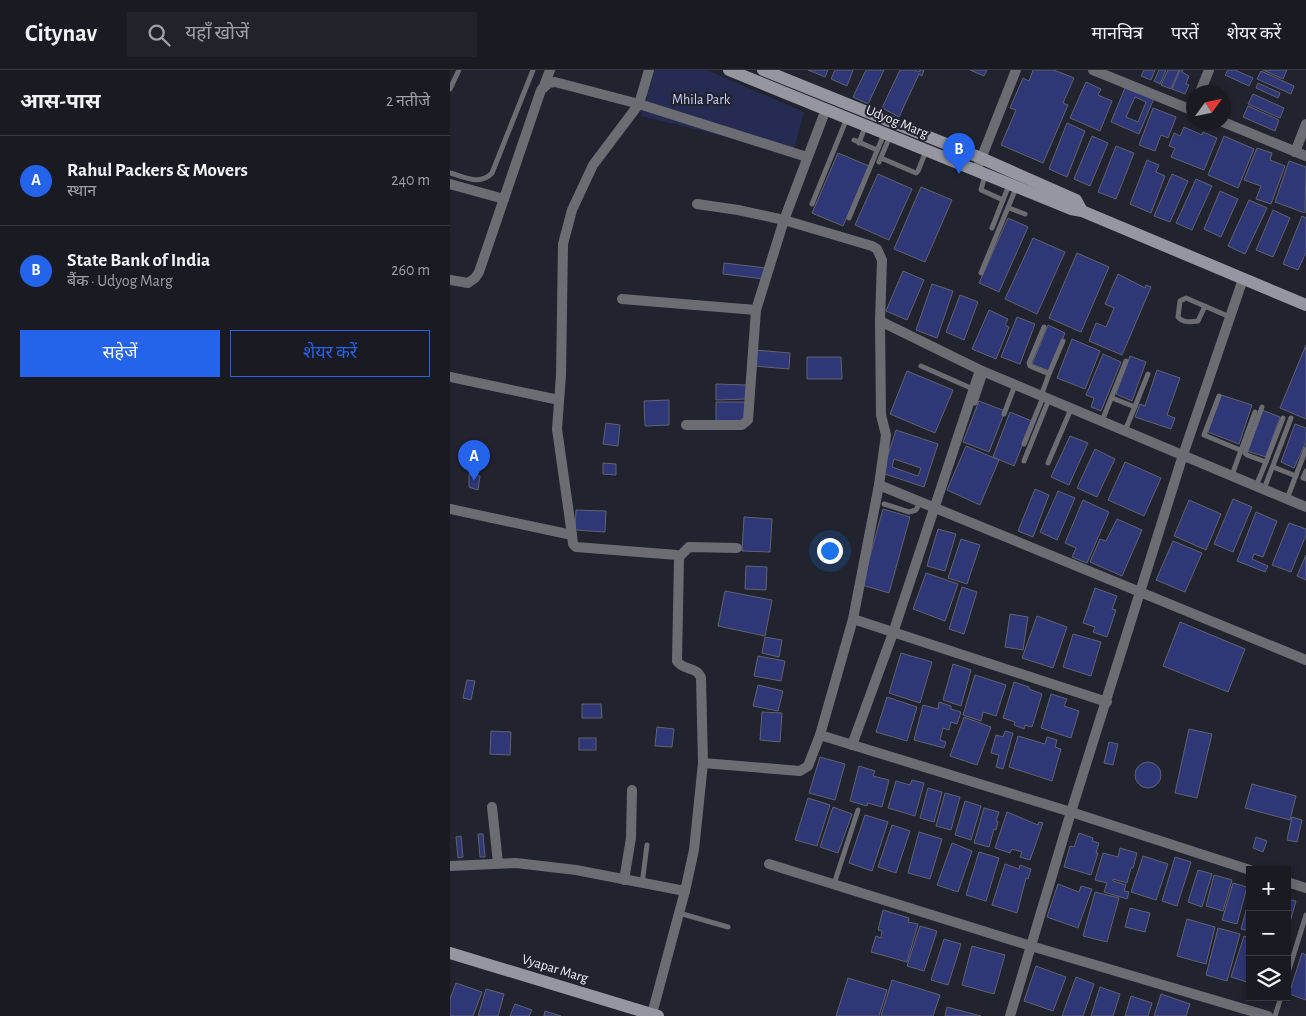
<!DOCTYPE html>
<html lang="hi">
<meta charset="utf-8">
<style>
:root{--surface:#191a22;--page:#22232a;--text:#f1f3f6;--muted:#9fa1a5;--line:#373840;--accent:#2563eb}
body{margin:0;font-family:"Alegreya Sans","Noto Sans Devanagari",sans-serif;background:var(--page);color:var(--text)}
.controls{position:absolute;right:15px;bottom:15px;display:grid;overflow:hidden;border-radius:0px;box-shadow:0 2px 12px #0003}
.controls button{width:45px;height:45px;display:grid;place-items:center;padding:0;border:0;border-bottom:1px solid var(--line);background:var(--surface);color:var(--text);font:25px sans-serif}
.compass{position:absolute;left:736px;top:15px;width:45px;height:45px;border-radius:50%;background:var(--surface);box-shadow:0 2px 12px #0003;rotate:57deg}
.you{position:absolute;left:379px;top:480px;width:18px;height:18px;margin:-12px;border:4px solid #fff;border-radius:50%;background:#1a73e8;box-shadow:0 0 0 8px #1a73e833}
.badge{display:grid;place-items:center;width:32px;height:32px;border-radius:50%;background:var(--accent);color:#fff;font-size:16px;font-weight:700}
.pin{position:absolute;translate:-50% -41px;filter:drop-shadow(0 1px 2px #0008)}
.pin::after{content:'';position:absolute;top:26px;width:18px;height:15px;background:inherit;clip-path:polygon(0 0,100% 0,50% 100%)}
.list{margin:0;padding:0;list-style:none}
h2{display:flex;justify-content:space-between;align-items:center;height:65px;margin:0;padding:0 20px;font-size:21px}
h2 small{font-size:16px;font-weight:400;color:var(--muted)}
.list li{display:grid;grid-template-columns:32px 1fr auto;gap:15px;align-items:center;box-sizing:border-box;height:90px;padding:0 20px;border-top:1px solid var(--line)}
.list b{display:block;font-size:19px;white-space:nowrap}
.list p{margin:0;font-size:16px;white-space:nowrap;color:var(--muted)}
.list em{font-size:16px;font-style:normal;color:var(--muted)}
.actions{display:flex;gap:10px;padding:15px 20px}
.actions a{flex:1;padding:11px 0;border:1px solid var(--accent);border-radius:0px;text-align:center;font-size:18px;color:var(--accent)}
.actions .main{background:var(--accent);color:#fff}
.icon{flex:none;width:28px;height:28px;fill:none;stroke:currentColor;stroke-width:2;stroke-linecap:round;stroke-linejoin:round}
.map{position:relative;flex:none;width:856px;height:946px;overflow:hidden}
header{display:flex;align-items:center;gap:30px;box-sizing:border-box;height:70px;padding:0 25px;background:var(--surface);border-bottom:1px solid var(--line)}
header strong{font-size:24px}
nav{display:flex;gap:28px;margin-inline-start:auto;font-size:18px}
.search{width:350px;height:45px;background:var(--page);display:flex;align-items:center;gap:12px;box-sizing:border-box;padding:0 18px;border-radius:0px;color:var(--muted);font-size:19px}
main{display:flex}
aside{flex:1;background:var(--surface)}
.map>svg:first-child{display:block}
.green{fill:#252b51}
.building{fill:#2f3777;stroke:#60636f;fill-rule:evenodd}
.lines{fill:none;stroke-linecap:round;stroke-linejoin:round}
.lane{stroke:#6c6d73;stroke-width:5}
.street{stroke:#6c6d73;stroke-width:10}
.secondary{stroke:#9597a0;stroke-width:12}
.labels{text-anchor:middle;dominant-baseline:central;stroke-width:4.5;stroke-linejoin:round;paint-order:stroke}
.park-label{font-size:14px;fill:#cad3fb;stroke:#21232e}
.street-label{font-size:14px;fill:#f1f3fa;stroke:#21232e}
</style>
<header>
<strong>Citynav</strong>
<div class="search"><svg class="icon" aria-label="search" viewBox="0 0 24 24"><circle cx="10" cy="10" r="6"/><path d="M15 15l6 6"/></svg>यहाँ खोजें</div>
<nav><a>मानचित्र</a><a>परतें</a><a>शेयर करें</a></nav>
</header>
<main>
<aside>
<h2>आस-पास<small>2 नतीजे</small></h2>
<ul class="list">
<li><span class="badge">A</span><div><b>Rahul Packers &amp; Movers</b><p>स्थान</p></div><em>240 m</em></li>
<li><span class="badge">B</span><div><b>State Bank of India</b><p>बैंक · Udyog Marg</p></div><em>260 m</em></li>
</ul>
<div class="actions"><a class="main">सहेजें</a><a>शेयर करें</a></div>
</aside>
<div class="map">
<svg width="856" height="946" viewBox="0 0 856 946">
<rect width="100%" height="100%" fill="#21232e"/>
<polygon class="green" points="205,0 257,0 354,42 343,83 191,46"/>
<g class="building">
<polygon points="358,0 378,0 375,7"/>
<polygon points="385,0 403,0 397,16 381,9"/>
<polygon points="416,0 434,0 418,34 403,27"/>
<polygon points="450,0 465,0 469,2 470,0 474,0 472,6 469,4 449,47 432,38"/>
<polygon points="520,0 537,0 534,6"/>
<polygon points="583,0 604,0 624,8 613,33 618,35 593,93 551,75 566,40 560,38 573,8 579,11"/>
<polygon points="694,0 705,0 701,10 691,6"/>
<polygon points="709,0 716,0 710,14 704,11"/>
<polygon points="718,0 729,0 721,19 711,15"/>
<polygon points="730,0 733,0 732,2 739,6 736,14 739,15 735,24 722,19"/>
<polygon points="778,0 785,0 803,8 799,16 775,5"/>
<polygon points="813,0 837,0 833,9"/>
<polygon points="811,1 844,16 841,24 807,9"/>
<polygon points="636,12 651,19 648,25 662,31 650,61 620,48"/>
<polygon points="808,13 830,23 828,28 806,18"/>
<path d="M675,18L687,23L688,19L705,26L689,64L661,52ZM685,27L696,32L688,52L676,47Z"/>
<polygon points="803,24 834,38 830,48 798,34"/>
<polygon points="798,36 829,50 825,61 793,47"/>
<polygon points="703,38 726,47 718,68 711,65 705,81 689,75"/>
<polygon points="617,53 635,61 617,107 599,99"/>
<polygon points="734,57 752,65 753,62 767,68 754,100 721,87 725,78 719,76 724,63 730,66"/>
<polygon points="642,66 658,73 640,116 624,109"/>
<polygon points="774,66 804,79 788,118 758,105"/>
<polygon points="666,76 684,83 666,129 648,122"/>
<polygon points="807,78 822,83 820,90 835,96 821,134 806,129 811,116 794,110"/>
<polygon points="388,83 419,96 393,156 362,143"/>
<polygon points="697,90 709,95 706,102 715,106 701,143 680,134"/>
<polygon points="839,91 856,97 855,143 825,132"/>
<polygon points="428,104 462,119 439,170 405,155"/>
<polygon points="722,104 738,111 720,152 704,146"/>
<polygon points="746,109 762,116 742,160 726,153"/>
<polygon points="471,117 502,130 475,192 444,179"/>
<polygon points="770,121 788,129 771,167 754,159"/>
<polygon points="799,130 817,138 795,184 778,176"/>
<polygon points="823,140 840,148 823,187 806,180"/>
<polygon points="852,146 856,148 856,182 848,200 833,194"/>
<polygon points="558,148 578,157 549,222 529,213"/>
<polygon points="583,168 615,182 587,244 555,229"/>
<polygon points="627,183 659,197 631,262 599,248"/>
<polygon points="274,193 316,198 314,209 273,204"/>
<polygon points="453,201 474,210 457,250 436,241"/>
<polygon points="668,204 695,218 696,215 701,217 672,285 639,271 646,253 656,257 664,238 655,234"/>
<polygon points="482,214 503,221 487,268 466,260"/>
<polygon points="510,225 528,232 514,270 496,262"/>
<polygon points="539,240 558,249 555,255 559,257 546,289 522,279"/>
<polygon points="567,247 585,254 570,294 551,287"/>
<polygon points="598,255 615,263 599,301 582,294"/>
<polygon points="622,269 650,281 635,319 607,308"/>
<polygon points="856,275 856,349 830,338"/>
<polygon points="305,280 340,283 339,299 303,296"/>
<polygon points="653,284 671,292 651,341 641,337 644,328 636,325"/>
<polygon points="680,286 696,292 682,331 666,324"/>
<polygon points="357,287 391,287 392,309 357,309"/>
<polygon points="707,300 730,308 717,345 725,348 721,359 685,347 690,334 695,336"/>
<polygon points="457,301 503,320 485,363 440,344"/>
<polygon points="266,314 297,315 297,329 266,330"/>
<polygon points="771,325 802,335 789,374 758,362"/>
<polygon points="219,330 219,355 195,356 194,331"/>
<polygon points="529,331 555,341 539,382 513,372"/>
<polygon points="266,332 295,332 295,352 266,353"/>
<polygon points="812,340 830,347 816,387 797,381"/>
<polygon points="560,342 582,351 564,396 543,387"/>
<polygon points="156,353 170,355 168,376 153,374"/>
<polygon points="845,354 856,358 856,372 844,398 831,392"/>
<path d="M446,360L488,374L474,417L432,403ZM444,389L471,398L468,406L442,397Z"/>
<polygon points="620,366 638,373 619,415 601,407"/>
<polygon points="516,376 549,390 530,435 497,420"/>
<polygon points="645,379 665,389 647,427 627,418"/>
<polygon points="675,392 711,408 694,446 658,430"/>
<polygon points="153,393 166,394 166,405 153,404"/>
<polygon points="19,404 30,406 28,420 19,417"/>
<polygon points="585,419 599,425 583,467 568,461"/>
<polygon points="608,421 625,428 607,470 590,462"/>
<polygon points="783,429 802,437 783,482 764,474"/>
<polygon points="633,430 659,442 637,493 622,487 626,478 615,473"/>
<polygon points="739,430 771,444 756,480 724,466"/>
<polygon points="433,439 460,447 439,523 412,515"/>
<polygon points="126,440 156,441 155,462 125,460"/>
<polygon points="806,442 827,451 813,487 804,484 802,489 818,496 815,502 787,491"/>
<polygon points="294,447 322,449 320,482 292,481"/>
<polygon points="667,449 692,460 672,506 640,492 650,469 656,471"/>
<polygon points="839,453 856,459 856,465 841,502 822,495"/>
<polygon points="488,459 506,464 495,501 477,496"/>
<polygon points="511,469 530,475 517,514 498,508"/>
<polygon points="723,471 752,483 735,522 706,510"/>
<polygon points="856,485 856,510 847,506"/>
<polygon points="296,496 317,497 316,520 295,519"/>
<polygon points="476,503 508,514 495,551 463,539"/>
<polygon points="512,517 527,522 514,564 499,559"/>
<polygon points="645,518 667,526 662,539 666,540 657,567 643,562 645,557 633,553"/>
<polygon points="275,521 322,530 315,566 268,556"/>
<polygon points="560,544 578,547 573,580 555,577"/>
<polygon points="587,546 617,557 603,598 572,588"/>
<polygon points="730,552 795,579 778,622 713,596"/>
<polygon points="623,564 651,572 641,606 613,597"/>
<polygon points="315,567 332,570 329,587 312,583"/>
<polygon points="451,583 482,592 470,633 439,623"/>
<polygon points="308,586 335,591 331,611 304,606"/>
<polygon points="503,594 521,600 511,636 493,630"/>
<polygon points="525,605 556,615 546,646 533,642 531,651 513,645"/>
<polygon points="17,610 25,611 21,630 13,628"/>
<polygon points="564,612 579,617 579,619 592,624 582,657 575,655 574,659 564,655 565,652 553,648"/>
<polygon points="308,615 333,621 328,641 303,636"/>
<polygon points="601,624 617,629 614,636 629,641 621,668 591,658"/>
<polygon points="437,627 467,637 457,671 426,662"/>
<polygon points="489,632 501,636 501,639 511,642 507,654 501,652 499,660 493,658 490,670 496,672 494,678 464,670 473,635 488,639"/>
<polygon points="132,634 151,634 152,648 132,648"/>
<polygon points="312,642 332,643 330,672 310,670"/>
<polygon points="514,647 541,657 527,695 500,686"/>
<polygon points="207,657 224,659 222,677 205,676"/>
<polygon points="739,659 762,664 747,728 725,723"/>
<polygon points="41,661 61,662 60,685 40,684"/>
<polygon points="555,661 563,663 553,699 546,697 549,685 541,683 546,665 553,667"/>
<polygon points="568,666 595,674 597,667 607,670 605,677 611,679 602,711 559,697"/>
<rect x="129" y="668" width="17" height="12"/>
<polygon points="659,672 668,674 663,695 654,693"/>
<polygon points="370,687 395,694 385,730 359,723"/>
<circle cx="698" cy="705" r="13"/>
<polygon points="409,696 425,701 423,706 439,710 432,737 418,733 417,736 400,731"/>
<polygon points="462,710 474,713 465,746 438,738 446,711 460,715"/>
<polygon points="802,714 846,726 840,750 795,738"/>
<polygon points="478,718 492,722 484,752 470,748"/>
<polygon points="495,723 510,727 501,760 486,756"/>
<polygon points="358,728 380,735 367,776 345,770"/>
<polygon points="515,731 531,736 521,770 505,765"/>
<polygon points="383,737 402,744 388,783 370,777"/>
<polygon points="534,738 549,742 546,751 548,752 546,760 544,759 539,777 524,773"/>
<polygon points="557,742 588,755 589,752 593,753 580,790 570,787 572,782 562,779 560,783 545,778"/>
<polygon points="415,745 438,752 422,801 399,793"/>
<polygon points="842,747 852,750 847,772 837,770"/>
<polygon points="442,755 460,761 446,803 428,797"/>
<polygon points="469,762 492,769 480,809 458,803"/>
<polygon points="629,763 643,768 642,771 649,773 646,783 648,783 641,805 614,797 620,776 624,777"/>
<polygon points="28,764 33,764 35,787 30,787"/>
<polygon points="11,766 13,787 8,788 6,767"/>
<polygon points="806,767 817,771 813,782 803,778"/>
<polygon points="502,773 522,781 508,822 487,815"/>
<polygon points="670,778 687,783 683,798 681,798 677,813 663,809 663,811 676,815 674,821 679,822 677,829 654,822 657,813 645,810 653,783 668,787"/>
<polygon points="529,782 549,788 536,831 516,825"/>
<polygon points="693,786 718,794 706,830 681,822"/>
<polygon points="725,787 741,792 727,836 712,831"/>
<polygon points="555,794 569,799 570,795 581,799 578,809 576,808 567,843 542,835"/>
<polygon points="748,800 762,804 752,837 738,832"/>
<polygon points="764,805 782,810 773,841 756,836"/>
<polygon points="783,813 797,817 787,854 772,850"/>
<polygon points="608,814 629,822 631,816 642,819 628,858 597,847"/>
<polygon points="645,822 669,828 657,872 633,866"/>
<polygon points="800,826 800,861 791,859"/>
<polygon points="837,829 846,831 837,863"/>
<polygon points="680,838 700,843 695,862 675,857"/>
<polygon points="433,840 459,848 458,852 468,854 457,892 421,882 426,866 431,868 432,861 428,860"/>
<polygon points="737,849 765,857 756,894 727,886"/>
<polygon points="470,856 487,861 474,901 457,896"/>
<polygon points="768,858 790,864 777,911 756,905"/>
<polygon points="794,866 800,868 800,913 781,907"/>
<polygon points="494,869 511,874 498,915 481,910"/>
<polygon points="522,876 555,885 544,924 512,915"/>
<polygon points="852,883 856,885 856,930 839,924"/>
<polygon points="586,896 616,907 603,941 574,931"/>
<polygon points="626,907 644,914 633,946 612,946"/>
<polygon points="398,908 437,920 429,946 386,946"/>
<polygon points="442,910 490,925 483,946 431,946"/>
<polygon points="6,913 32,922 23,946 0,946 0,929"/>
<polygon points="650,917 670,924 663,946 641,946"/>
<polygon points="36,919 54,924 48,946 28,946"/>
<polygon points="711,924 740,934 736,946 704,946"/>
<polygon points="681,926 702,933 698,946 675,946"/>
<polygon points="65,934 82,940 79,946 60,946"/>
<polygon points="497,937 531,946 495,946"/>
<polygon points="95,941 111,946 94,946"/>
</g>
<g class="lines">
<g class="lane">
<polyline points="0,19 9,0"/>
<polyline points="404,70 427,80"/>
<polyline points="409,73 415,57"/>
<polyline points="431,88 466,103 468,101 476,81"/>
<polyline points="429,92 440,66"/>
<path d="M0,103C15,107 30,116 42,103L83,0"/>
<polyline points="535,105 531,120 553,130 559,115"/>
<polyline points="362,134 397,48"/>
<polyline points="559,138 575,144"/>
<polyline points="399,148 434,64"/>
<polyline points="542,158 553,130"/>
<polyline points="531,203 566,118"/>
<path d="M755,236L748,251C741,252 733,253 728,247L730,231L736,228L780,247"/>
<polyline points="471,296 523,319"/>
<polyline points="599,304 613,271"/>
<polyline points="591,326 599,304 580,296 579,293 594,257"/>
<polyline points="769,326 754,365 790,380"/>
<polyline points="662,328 685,337"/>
<polyline points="525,333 535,303"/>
<polyline points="812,337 795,383 797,385 816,392 833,348"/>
<polyline points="554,344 565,315"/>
<polyline points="652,351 676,291"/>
<polyline points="675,361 698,304"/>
<polyline points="574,374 593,327"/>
<polyline points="574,391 599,329"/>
<polyline points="598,393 621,339"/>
<polyline points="823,397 846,406"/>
<polyline points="856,401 853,408 856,409"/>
<polyline points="782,405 805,342"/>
<polyline points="806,416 816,392"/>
<polyline points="814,419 841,348"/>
<polyline points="837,429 856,379"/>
<polyline points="434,434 459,442 466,440 470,432"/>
<polyline points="192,814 197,775"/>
<polyline points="384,814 408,740"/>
<polyline points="229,843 278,857"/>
<polyline points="837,906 856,845"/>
<polyline points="825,946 831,927"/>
</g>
<g class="street">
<polyline points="643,0 744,41"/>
<polyline points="94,16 100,0"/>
<polyline points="750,22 759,0"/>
<polyline points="773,52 856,86"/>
<polyline points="845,82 856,54"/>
<polyline points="529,94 566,0"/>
<polyline points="0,114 54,129"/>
<polyline points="247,134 288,140 334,150 422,176 427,179 432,190 430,251"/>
<polyline points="0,210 18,213 25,208 29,202 91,20 99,13 105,12 189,34 357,87"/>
<polyline points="172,229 306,240"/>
<polyline points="0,307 109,330"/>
<polyline points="236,355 292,355 298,350 306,240 334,150 376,39"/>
<polyline points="429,415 856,590"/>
<polyline points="0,439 122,465 107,359 111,305 113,174 122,140 143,95 189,34 199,0"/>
<path d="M122,465L123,474L126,477L227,485L229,489L227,591C233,601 247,596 251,608L253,693L244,780L235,821L202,944"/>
<polyline points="229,487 239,477 287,478"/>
<polyline points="403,549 657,632"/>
<polyline points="370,665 621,742 800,800"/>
<polyline points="402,675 443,563 530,300"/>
<polyline points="253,693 350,701 358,696 370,665 403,549 429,415 436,365 431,345 430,251 530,300 856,437"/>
<polyline points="42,737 48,793"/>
<polyline points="319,794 581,876 818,946"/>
<polyline points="0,796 66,793 126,800 235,821"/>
<polyline points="174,810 181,768 182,720"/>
<polyline points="837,812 856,818"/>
<polyline points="560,946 621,742 733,385 793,209"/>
</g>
<g class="secondary">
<polyline points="279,0 621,139 632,141 856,235"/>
<polyline points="313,0 531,88 626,130 632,141"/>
<polyline points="0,883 208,946"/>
</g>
</g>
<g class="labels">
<g class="park-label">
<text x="251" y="30">Mhila Park</text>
</g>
<g class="street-label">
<text transform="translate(447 52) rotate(22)">Udyog Marg</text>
<text transform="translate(105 899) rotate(17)">Vyapar Marg</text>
</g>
</g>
</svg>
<div class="controls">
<button>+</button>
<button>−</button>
<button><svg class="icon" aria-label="layers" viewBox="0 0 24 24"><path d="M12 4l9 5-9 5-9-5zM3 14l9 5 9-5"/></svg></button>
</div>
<svg class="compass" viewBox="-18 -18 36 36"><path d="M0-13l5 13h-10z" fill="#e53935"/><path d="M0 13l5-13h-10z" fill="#9fa1a5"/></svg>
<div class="you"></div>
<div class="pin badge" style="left:24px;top:411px">A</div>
<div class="pin badge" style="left:509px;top:104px">B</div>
</div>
</main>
